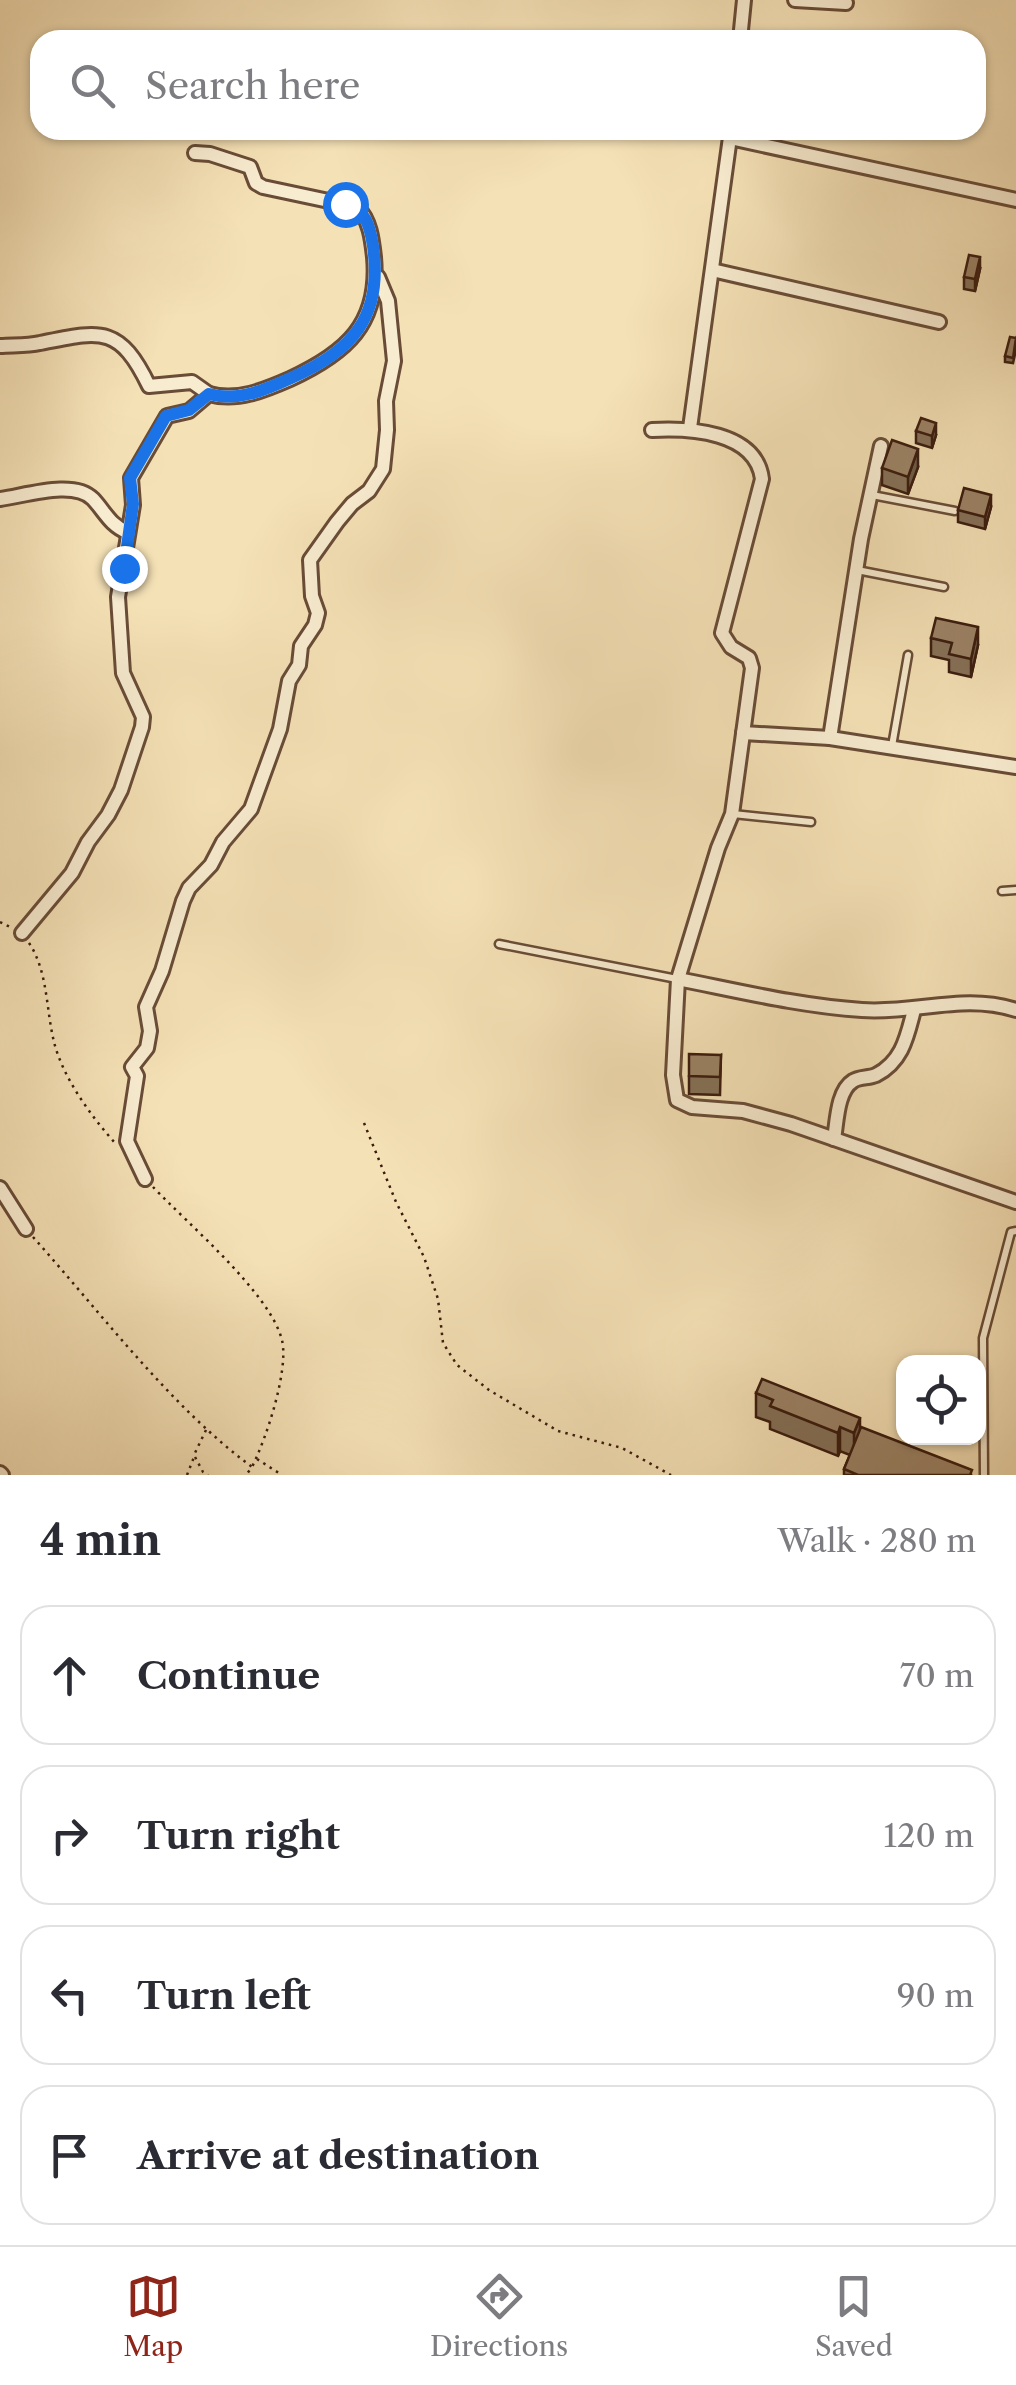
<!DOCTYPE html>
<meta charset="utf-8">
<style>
:root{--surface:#fff;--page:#f7f7f7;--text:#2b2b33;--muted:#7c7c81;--line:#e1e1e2;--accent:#8f2418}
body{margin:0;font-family:"Libre Caslon Text",serif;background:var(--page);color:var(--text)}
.controls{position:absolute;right:30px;bottom:30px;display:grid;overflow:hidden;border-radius:20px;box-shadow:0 2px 8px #0004}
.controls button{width:90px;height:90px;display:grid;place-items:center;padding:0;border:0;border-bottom:2px solid var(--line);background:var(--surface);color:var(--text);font:50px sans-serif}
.stop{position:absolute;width:30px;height:30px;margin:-22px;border:8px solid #1a73e8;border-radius:50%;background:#fff}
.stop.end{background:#1a73e8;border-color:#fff;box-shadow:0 2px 10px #0008}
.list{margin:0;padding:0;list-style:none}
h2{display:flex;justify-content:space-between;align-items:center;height:130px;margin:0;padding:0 40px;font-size:42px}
h2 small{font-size:32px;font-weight:400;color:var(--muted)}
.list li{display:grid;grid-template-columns:65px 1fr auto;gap:30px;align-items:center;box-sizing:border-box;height:140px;margin:0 20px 20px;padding:0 20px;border:2px solid var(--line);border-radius:30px}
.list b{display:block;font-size:38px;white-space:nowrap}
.list em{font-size:32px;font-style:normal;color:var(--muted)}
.icon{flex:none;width:55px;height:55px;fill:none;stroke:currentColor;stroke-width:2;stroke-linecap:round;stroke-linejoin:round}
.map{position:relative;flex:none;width:1016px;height:1475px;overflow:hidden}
.search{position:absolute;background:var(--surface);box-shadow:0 2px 8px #0004;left:30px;right:30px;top:30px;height:110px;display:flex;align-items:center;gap:25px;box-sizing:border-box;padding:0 35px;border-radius:30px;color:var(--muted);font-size:38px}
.sheet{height:770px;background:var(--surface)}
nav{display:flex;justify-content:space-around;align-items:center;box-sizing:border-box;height:140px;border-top:2px solid var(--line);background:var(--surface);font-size:28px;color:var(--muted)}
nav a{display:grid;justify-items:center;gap:5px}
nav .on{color:var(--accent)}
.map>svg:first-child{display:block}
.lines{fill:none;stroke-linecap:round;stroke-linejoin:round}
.lane-casing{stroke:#694c37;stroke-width:11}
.street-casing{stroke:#694c37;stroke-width:18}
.path{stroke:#3a1b0d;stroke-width:2.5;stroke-dasharray:2.5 5;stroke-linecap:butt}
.lane{stroke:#f8ecd0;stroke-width:6}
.street{stroke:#f8ecd0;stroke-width:12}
.wall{fill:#857057;stroke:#3a1b0d;stroke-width:2.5}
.shaded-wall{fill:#6c5b47;stroke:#3a1b0d;stroke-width:2.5}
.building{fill:#9b8265;stroke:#3a1b0d;stroke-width:2.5}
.route{stroke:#1a73e8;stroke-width:12}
</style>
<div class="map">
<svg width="1016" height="1475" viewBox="0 0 1016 1475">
<rect width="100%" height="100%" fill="#f5e1b6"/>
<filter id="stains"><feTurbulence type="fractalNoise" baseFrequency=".002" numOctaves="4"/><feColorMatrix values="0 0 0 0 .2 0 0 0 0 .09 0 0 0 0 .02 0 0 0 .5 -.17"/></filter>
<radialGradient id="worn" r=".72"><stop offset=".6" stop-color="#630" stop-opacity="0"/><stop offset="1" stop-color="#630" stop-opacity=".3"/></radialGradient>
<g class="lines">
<g class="lane-casing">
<g id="lane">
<polyline points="872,495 955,511"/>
<polyline points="857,570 944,587"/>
<polyline points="892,746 908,655"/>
<polyline points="733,814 811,822"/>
<polyline points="1002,891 1016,890"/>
<polyline points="499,944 677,979"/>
<polyline points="984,1475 983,1338 1011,1232 1016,1231"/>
</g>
</g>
<g class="street-casing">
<g id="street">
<polyline points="795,0 846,3"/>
<polyline points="740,40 744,0"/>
<polyline points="730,138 1016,200"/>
<polyline points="712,270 939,322"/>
<path d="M0,346C13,345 27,346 40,343C100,331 119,324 149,386L192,382L209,394"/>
<polyline points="690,428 731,130"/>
<path d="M652,430C689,428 756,431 762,479L722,633L731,647L749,658L752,668L732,814L718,848L678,979L673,1075L677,1100L692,1107L743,1111L791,1124L1016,1202"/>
<path d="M0,499C24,496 74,479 93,499C105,512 110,525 127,532"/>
<polyline points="743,733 830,738 1016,767"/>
<polyline points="830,738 861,539 881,446"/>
<path d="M22,933L72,873L88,842L108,815L121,790L142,727L143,717L123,673L118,597L133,505L131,478L167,416L189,411L209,394C237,402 265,390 290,379C346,353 380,324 374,257C372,239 370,220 357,207L263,187L256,183L250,167L210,154L195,153"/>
<path d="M678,979C739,991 800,1006 862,1010C917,1014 963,993 1016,1010"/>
<path d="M834,1139C837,1122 837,1091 853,1081C859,1077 869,1078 876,1075C903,1061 907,1036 914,1010"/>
<polyline points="145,1179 127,1141 137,1076 132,1067 147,1048 150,1031 146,1007 162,971 183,901 189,888 211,865 223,842 251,809 280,729 289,681 299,665 301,646 315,625 318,613 312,596 310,560 337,522 352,504 369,491 383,469 387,430 386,401 394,361 388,301 378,277"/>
<polyline points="0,1188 26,1229"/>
<polyline points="0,1473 2,1475"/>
</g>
</g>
<g class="path">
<polyline points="0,922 12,928"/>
<path d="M29,943C48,971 46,1010 54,1042C63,1078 91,1116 115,1143"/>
<polyline points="364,1123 396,1202 424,1257 438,1299 443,1343 457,1365 489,1390 558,1431 622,1448 671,1475"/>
<path d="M153,1187C188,1224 270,1293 282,1340C289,1371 266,1439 252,1467"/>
<path d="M33,1237C101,1313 171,1407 252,1467L246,1475"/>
<polyline points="206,1430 194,1455 203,1472 208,1475"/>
<polyline points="257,1459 282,1475"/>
<polyline points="187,1475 194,1457"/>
</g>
<use href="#lane" class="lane"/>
<use href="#street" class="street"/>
</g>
<g class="wall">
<polygon points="980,269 975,291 964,289 964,277"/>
<polygon points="1016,338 1016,350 1013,363 1005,362 1005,356"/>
<polygon points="916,431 936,435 932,448 916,443"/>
<polygon points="918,467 908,494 882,485 882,468"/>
<polygon points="991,507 985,529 958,522 958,510"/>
<polygon points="931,638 978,645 971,677 949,672 949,660 931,656"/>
<polygon points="721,1055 720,1095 689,1094 689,1076"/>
<polygon points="756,1393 860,1431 972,1475 844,1475 844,1469 850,1455 840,1451 838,1456 770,1429 770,1422 756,1417"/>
</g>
<g class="shaded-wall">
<polygon points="980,257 980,269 975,291 975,279"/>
<polygon points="936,423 936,435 932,448 932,436"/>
<polygon points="918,449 918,467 908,494 908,477"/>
<polygon points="991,495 991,507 985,529 985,517"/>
<polygon points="978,627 978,645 971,677 971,659"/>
<polygon points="860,1418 860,1441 854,1456 854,1433"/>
<polygon points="840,1427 840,1451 838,1456 838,1433"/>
</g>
<g class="building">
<polygon points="969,255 980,257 975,279 964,277"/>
<polygon points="1010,337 1016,338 1013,358 1005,356"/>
<polygon points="921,418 936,423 932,436 916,431"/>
<polygon points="892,440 918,449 908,477 882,468"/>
<polygon points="964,488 991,495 985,517 958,510"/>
<polygon points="936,618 978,627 971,659 949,654 952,643 931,638"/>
<polygon points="689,1054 721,1055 720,1077 689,1076"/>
<polygon points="762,1379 860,1418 854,1433 840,1427 838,1433 770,1406 773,1400 756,1393"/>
<polygon points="861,1427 972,1470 970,1475 858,1475 844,1469"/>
</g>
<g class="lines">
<path class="route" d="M124,568L133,504L130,478L166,416L189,410L209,394C238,402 265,390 291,378C353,351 383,316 373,246C370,226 366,210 345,204"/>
</g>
<rect width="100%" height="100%" filter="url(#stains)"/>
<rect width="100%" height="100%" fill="url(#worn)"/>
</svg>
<div class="controls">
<button><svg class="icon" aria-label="locate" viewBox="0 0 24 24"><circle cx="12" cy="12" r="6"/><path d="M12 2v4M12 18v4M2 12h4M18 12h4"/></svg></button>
</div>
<div class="stop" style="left:345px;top:204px"></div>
<div class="stop end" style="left:124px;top:568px"></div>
<div class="search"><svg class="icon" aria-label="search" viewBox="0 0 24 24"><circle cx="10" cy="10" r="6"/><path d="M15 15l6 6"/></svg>Search here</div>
</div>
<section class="sheet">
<h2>4 min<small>Walk · 280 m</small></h2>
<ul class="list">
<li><svg class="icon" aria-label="ahead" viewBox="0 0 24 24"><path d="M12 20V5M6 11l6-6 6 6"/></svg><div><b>Continue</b></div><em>70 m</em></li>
<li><svg class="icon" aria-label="right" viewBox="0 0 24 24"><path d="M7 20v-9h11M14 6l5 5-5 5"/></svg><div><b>Turn right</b></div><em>120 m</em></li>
<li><svg class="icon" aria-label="left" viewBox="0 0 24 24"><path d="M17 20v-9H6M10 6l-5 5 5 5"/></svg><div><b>Turn left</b></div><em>90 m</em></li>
<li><svg class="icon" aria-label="arrive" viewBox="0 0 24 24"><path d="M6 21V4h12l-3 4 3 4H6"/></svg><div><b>Arrive at destination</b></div></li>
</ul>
</section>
<nav>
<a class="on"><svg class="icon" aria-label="map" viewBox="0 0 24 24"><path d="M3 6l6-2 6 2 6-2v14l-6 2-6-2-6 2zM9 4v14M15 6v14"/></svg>Map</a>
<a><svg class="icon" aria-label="directions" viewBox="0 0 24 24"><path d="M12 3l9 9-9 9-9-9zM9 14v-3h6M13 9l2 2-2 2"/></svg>Directions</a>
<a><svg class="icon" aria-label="saved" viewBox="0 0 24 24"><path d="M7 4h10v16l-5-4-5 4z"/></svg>Saved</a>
</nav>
